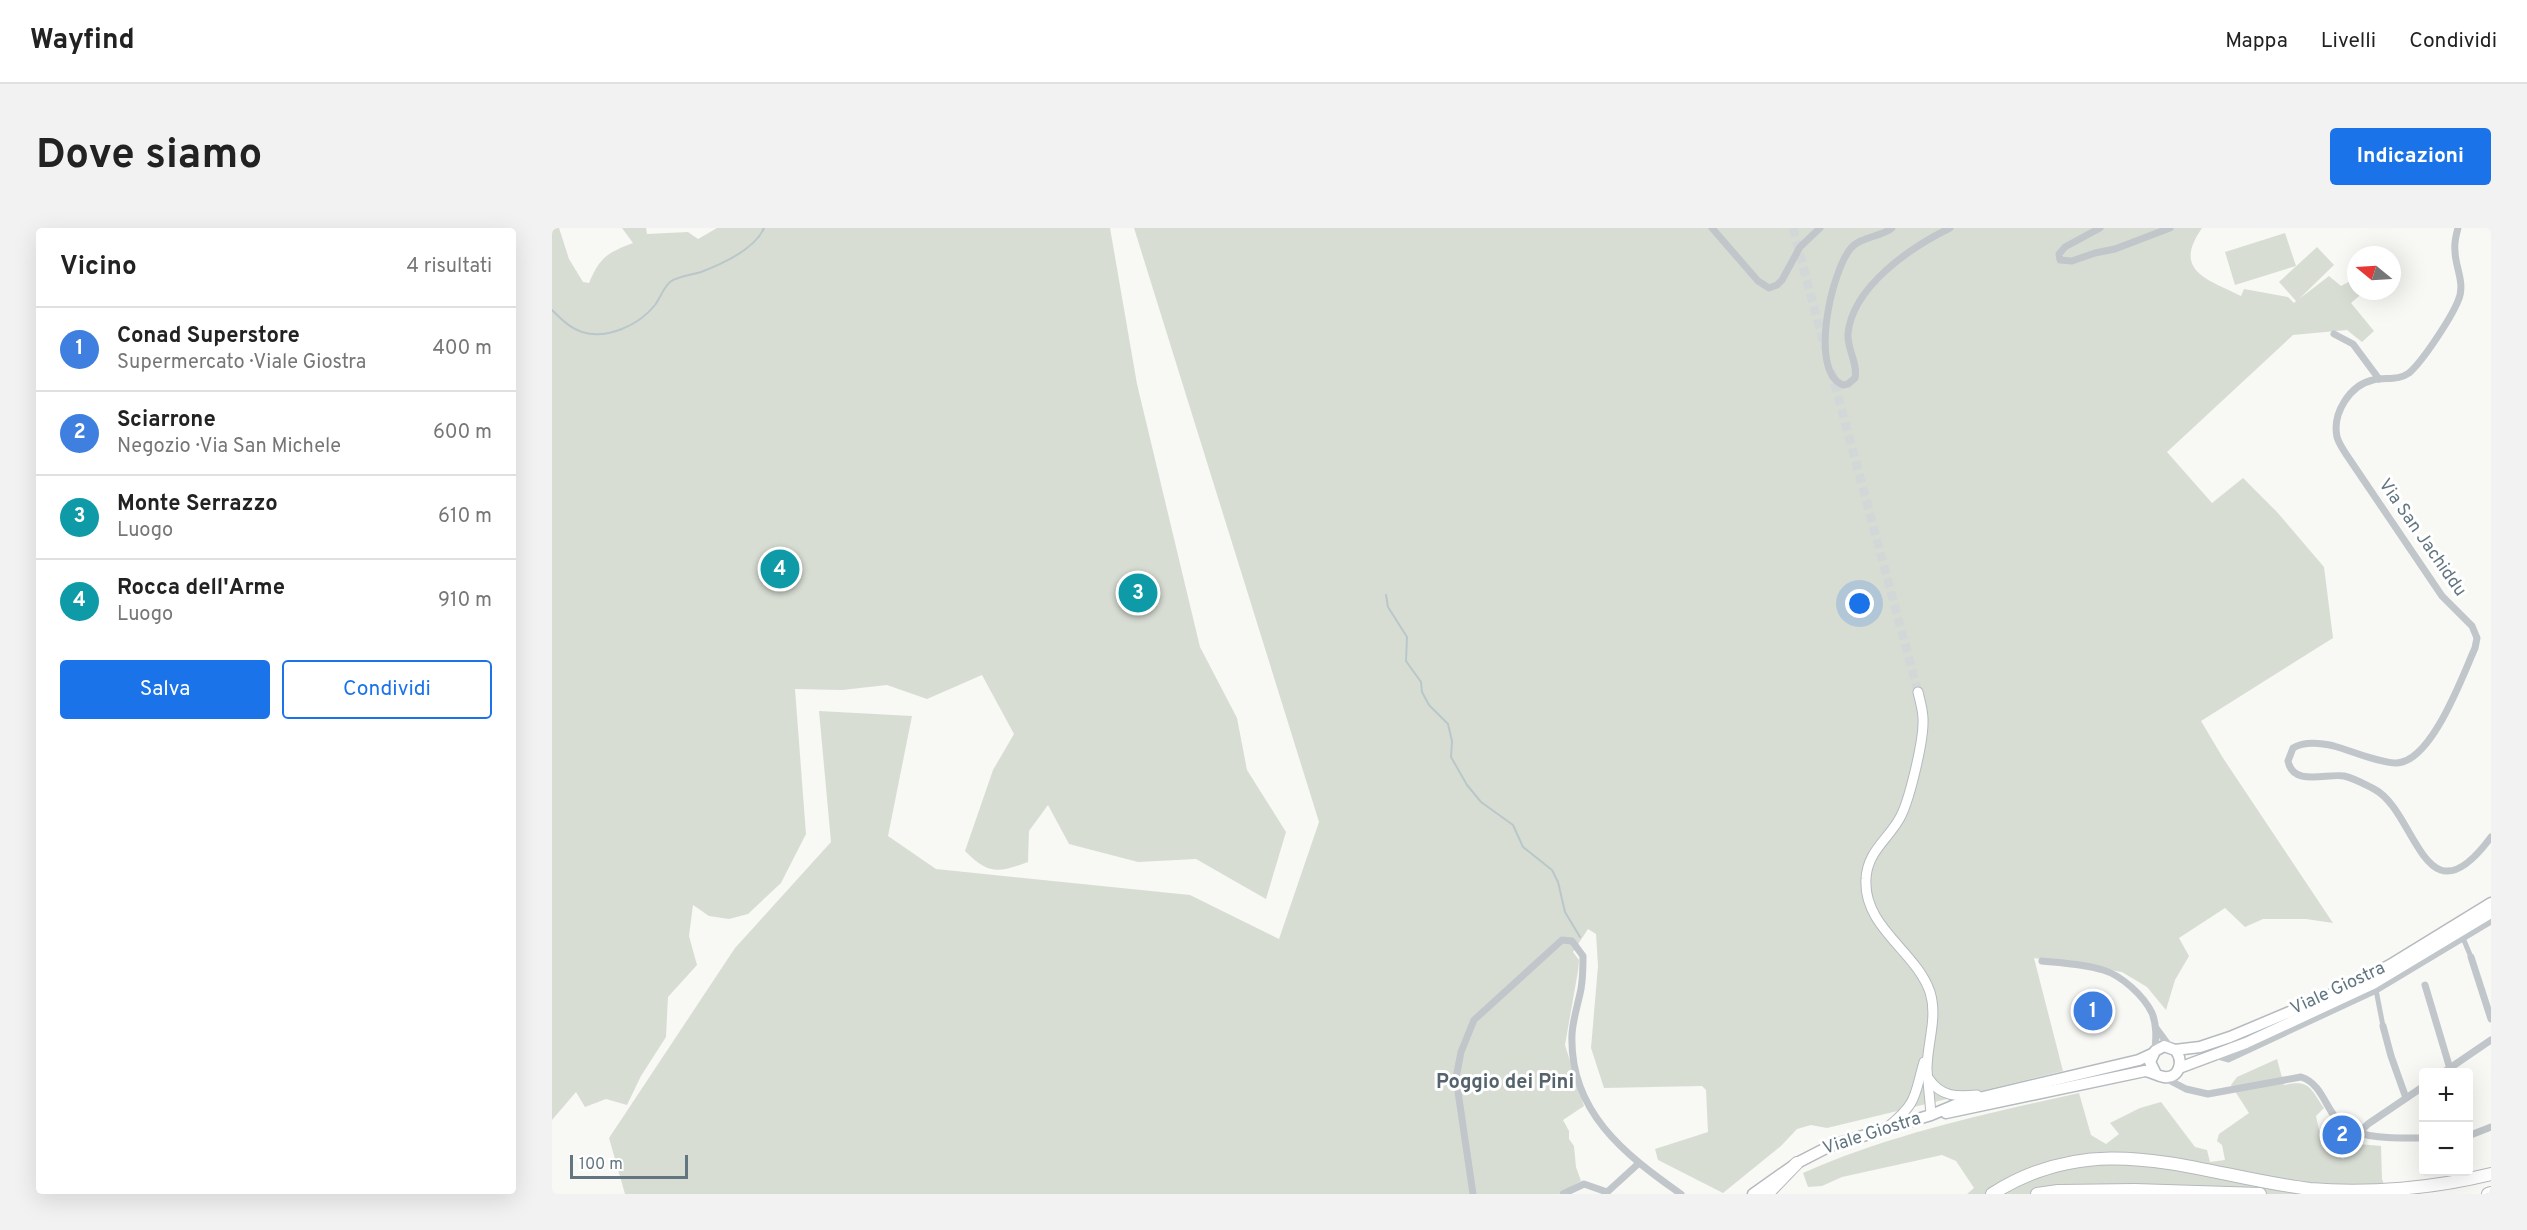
<!DOCTYPE html>
<html lang="it">
<meta charset="utf-8">
<style>
:root{--surface:#fff;--page:#f2f2f2;--text:#222;--muted:#767676;--line:#e0e0e0;--accent:#1a73e8}
body{margin:0;font-family:Overpass,sans-serif;background:var(--page);color:var(--text)}
.controls{position:absolute;right:18px;bottom:18px;display:grid;overflow:hidden;border-radius:6px;box-shadow:0 6px 24px #0002}
.controls button{width:54px;height:54px;display:grid;place-items:center;padding:0;border:0;border-bottom:2px solid var(--line);background:var(--surface);color:var(--text);font:30px sans-serif}
.compass{position:absolute;left:1795px;top:18px;width:54px;height:54px;border-radius:50%;background:var(--surface);box-shadow:0 6px 24px #0002;rotate:288deg}
.scale{position:absolute;left:18px;bottom:15px;width:118px;box-sizing:border-box;padding-left:6px;border:3px solid #627682;border-top:0;font-size:16px;line-height:21px;white-space:nowrap;color:#627682;-webkit-text-stroke:4px #fff;paint-order:stroke}
.you{position:absolute;left:1308px;top:376px;width:21px;height:21px;margin:-15px;border:4px solid #fff;border-radius:50%;background:#1a73e8;box-shadow:0 0 0 9px #1a73e833}
.badge{display:grid;place-items:center;width:39px;height:39px;border-radius:50%;background:var(--accent);color:#fff;font-size:20px;font-weight:700}
.pin{position:absolute;translate:-50% -50%;border:3px solid #fff;box-shadow:0 2px 6px #0006}
.list{margin:0;padding:0;list-style:none}
h2{display:flex;justify-content:space-between;align-items:center;height:78px;margin:0;padding:0 24px;font-size:26px}
h2 small{font-size:20px;font-weight:400;color:var(--muted)}
.list li{display:grid;grid-template-columns:39px 1fr auto;gap:18px;align-items:center;box-sizing:border-box;height:84px;padding:0 24px;border-top:2px solid var(--line)}
.list b{display:block;font-size:22px;white-space:nowrap}
.list p{margin:0;font-size:20px;white-space:nowrap;color:var(--muted)}
.list em{font-size:20px;font-style:normal;color:var(--muted)}
.actions{display:flex;gap:12px;padding:18px 24px}
.actions a{flex:1;padding:14px 0;border:2px solid var(--accent);border-radius:6px;text-align:center;font-size:21px;color:var(--accent)}
.actions .main{background:var(--accent);color:#fff}
.map{position:relative;flex:none;width:1939px;height:966px;overflow:hidden;border-radius:6px}
header{display:flex;align-items:center;gap:36px;box-sizing:border-box;height:84px;padding:0 30px;background:var(--surface);border-bottom:2px solid var(--line)}
header strong{font-size:28px}
nav{display:flex;gap:33px;margin-inline-start:auto;font-size:21px}
.intro{display:flex;align-items:center;justify-content:space-between;box-sizing:border-box;height:144px;padding:0 36px}
h1{margin:0;font-size:42px}
.button{padding:15px 27px;border-radius:6px;background:var(--accent);color:#fff;font-size:21px;font-weight:700}
main{display:flex;gap:36px;padding:0 36px}
aside{flex:1;background:var(--surface);border-radius:6px;box-shadow:0 6px 24px #0002}
.map>svg:first-child{display:block}
.green{fill:#d8ddd4}
.lines{fill:none;stroke-linecap:round;stroke-linejoin:round}
.stream{stroke:#b9c7cb;stroke-width:2}
.secondary-tunnel{stroke:#d2d8d8;stroke-width:9;stroke-dasharray:9 4.5;stroke-linecap:butt}
.secondary-casing{stroke:#b3babf;stroke-width:11}
.primary-casing{stroke:#b4babe;stroke-width:13}
.motorway-casing{stroke:#b4b9bc;stroke-width:14}
.pedestrian{stroke:#c1c6ca;stroke-width:5}
.minor{stroke:#c1c6ca;stroke-width:7}
.secondary{stroke:#fff;stroke-width:9}
.primary{stroke:#fff;stroke-width:10}
.motorway{stroke:#fff;stroke-width:12}
.labels{text-anchor:middle;dominant-baseline:central;stroke-width:6;stroke-linejoin:round;paint-order:stroke}
.street-label{font-size:18px;fill:#627682;stroke:#fff}
.neighbourhood-label{font-size:20px;font-weight:bold;fill:#54636c;stroke:#fff}
</style>
<header>
<strong>Wayfind</strong>
<nav><a>Mappa</a><a>Livelli</a><a>Condividi</a></nav>
</header>
<div class="intro"><h1>Dove siamo</h1><a class="button">Indicazioni</a></div>
<main>
<aside>
<h2>Vicino<small>4 risultati</small></h2>
<ul class="list">
<li><span class="badge" style="background:#3f7fe0">1</span><div><b>Conad Superstore</b><p>Supermercato · Viale Giostra</p></div><em>400 m</em></li>
<li><span class="badge" style="background:#3f7fe0">2</span><div><b>Sciarrone</b><p>Negozio · Via San Michele</p></div><em>600 m</em></li>
<li><span class="badge" style="background:#0f9aa8">3</span><div><b>Monte Serrazzo</b><p>Luogo</p></div><em>610 m</em></li>
<li><span class="badge" style="background:#0f9aa8">4</span><div><b>Rocca dell'Arme</b><p>Luogo</p></div><em>910 m</em></li>
</ul>
<div class="actions"><a class="main">Salva</a><a>Condividi</a></div>
</aside>
<div class="map">
<svg width="1939" height="966" viewBox="0 0 1939 966">
<rect width="100%" height="100%" fill="#f8f8f5"/>
<g class="green">
<path d="M0,0H7L17,31L31,54L37,55C48,29 55,25 81,15L70,0H94L95,6L136,4L146,11L165,0H558L585,156L648,419L685,490L695,542L734,604L714,671L644,631L586,634L517,616L496,577L477,603L476,634C446,645 437,647 413,623L441,542L462,506L430,447L375,471L335,457L290,462L243,461L254,606L229,655L196,686L177,691L157,688L141,677L137,708L145,737L116,769L114,809L89,848L75,877L54,871L33,879L24,864L0,892Z"/>
<path d="M582,0H1650C1620,43 1655,51 1689,68L1692,61L1736,69L1742,75L1744,73L1727,54L1765,19L1782,37L1747,71L1777,48L1789,58L1802,51L1804,63H1813L1799,75L1822,103L1810,114L1795,102L1741,107L1615,224L1660,275L1691,250L1725,284L1772,339L1781,410L1649,493L1671,530L1781,695L1754,691H1711L1693,699L1673,680L1627,710L1637,728L1623,752L1614,782L1595,759L1570,744L1482,730L1511,843L1275,900L1259,897L1245,901L1229,918L1171,965L1106,932L1103,921L1156,904L1154,862L1150,858L1052,860L1039,820L1046,738L1044,706L1036,701L1021,724L1027,732L1026,743L1013,817L1032,878L1011,892L1017,903V911L1022,918L1024,939L1029,953L1006,966H73L57,910L183,720L279,614L267,483L360,488L336,608L384,641L638,667L727,711L767,594Z"/>
<polygon points="1733,5 1744,38 1683,57 1673,24"/>
<path d="M1725,831L1732,857C1758,851 1758,860 1772,880L1764,888L1770,915L1791,931L1806,916L1829,918L1830,951L1836,966H1415L1422,960L1404,933L1390,927L1290,949L1270,958L1256,959L1251,945C1339,906 1433,886 1527,865L1539,907L1554,916L1567,906L1558,895L1588,880L1609,874L1643,919L1655,922L1658,934L1673,932L1670,917L1665,913L1667,906L1697,885L1679,857L1685,849Z"/>
</g>
<g class="lines">
<g class="stream">
<path d="M0,82C9,91 18,100 30,104C55,112 87,97 103,77C108,70 112,59 118,54C126,48 140,47 149,44C170,36 203,21 212,0"/>
<polyline points="834,367 836,379 855,409 854,433 869,454 870,464 877,477 896,496 900,513 899,529 915,557 929,574 961,597 971,619 1000,642 1006,654 1013,684 1028,709"/>
</g>
<g class="secondary-tunnel">
<polyline points="1241,0 1273,120"/>
<polyline points="1279,142 1366,464"/>
</g>
<g class="secondary-casing">
<g id="secondary">
<path d="M1366,464C1368,473 1371,482 1371,491C1372,511 1357,577 1346,593C1334,613 1315,625 1314,651C1311,699 1364,723 1378,764C1386,790 1375,815 1375,841C1376,856 1378,872 1379,887"/>
<path d="M1377,851C1389,869 1405,869 1425,867"/>
<path d="M1337,898C1366,874 1362,868 1372,834"/>
</g>
</g>
<g class="primary-casing">
<g id="primary">
<polyline points="1623,822 1648,819 1678,809 1790,762 1838,737 1939,675"/>
<polyline points="1627,840 1694,815 1821,756 1939,685"/>
<path d="M1394,885L1593,843C1600,844 1605,848 1612,849C1628,851 1632,832 1623,822L1612,818L1603,823L1598,834L1604,846"/>
<polyline points="1201,966 1245,935 1278,918 1379,887 1410,874 1587,832 1600,826"/>
</g>
</g>
<g class="motorway-casing">
<g id="motorway">
<polyline points="1215,966 1245,935"/>
<path d="M1440,966C1548,897 1644,947 1758,961C1817,966 1882,960 1939,946"/>
<polyline points="1485,966 1506,963 1583,962 1708,966"/>
<polyline points="1936,966 1939,965"/>
</g>
</g>
<g class="pedestrian">
<polyline points="1911,710 1919,729"/>
<polyline points="1824,762 1831,798"/>
</g>
<g class="minor">
<polyline points="1160,0 1206,53 1217,60 1225,57 1230,52 1248,19 1268,0"/>
<path d="M1340,0C1329,9 1308,9 1299,20C1280,42 1256,143 1291,157L1296,156L1303,150C1306,135 1295,121 1296,106C1300,59 1359,19 1398,0"/>
<polyline points="1548,0 1513,19 1507,26 1508,32 1520,33 1543,25 1563,21 1618,0"/>
<path d="M1906,0C1904,7 1902,15 1903,23C1903,39 1914,56 1906,73C1899,90 1871,133 1857,145C1846,153 1833,149 1821,152C1798,157 1780,185 1785,209C1787,216 1792,223 1796,229L1890,368L1920,398L1925,410L1923,420C1910,449 1880,533 1845,535C1827,535 1800,523 1782,518C1769,515 1753,513 1741,520L1736,533C1741,559 1775,545 1792,548C1802,550 1812,556 1822,561C1865,583 1872,700 1939,609"/>
<polyline points="1782,106 1801,116 1827,151"/>
<polyline points="1919,729 1939,791"/>
<path d="M1490,733C1510,735 1532,736 1551,742C1569,747 1592,768 1600,785C1605,797 1604,810 1603,823"/>
<polyline points="1873,757 1899,844"/>
<polyline points="1831,798 1839,828 1854,870"/>
<polyline points="1604,800 1618,819"/>
<polyline points="1662,827 1676,831 1824,762 1939,693"/>
<polyline points="1892,844 1939,812"/>
<path d="M1613,850L1634,861L1656,866L1749,849C1772,856 1774,886 1792,898C1813,912 1848,910 1872,910"/>
<polyline points="1808,904 1816,896 1872,858"/>
<polyline points="1916,908 1939,899"/>
<path d="M921,966L904,850L909,824L922,792L1010,712L1020,713L1031,728C1031,739 1031,750 1029,761C1026,776 1021,791 1020,806C1017,883 1072,926 1129,966"/>
<polyline points="1011,966 1032,956 1055,964"/>
<polyline points="1053,966 1086,936"/>
</g>
<use href="#secondary" class="secondary"/>
<use href="#primary" class="primary"/>
<use href="#motorway" class="motorway"/>
</g>
<g class="labels">
<g class="street-label">
<text transform="translate(1870 310) rotate(55)">Via San Jachiddu</text>
<text transform="translate(1786 761) rotate(-25)">Viale Giostra</text>
<text transform="translate(1320 906) rotate(-18)">Viale Giostra</text>
</g>
<g class="neighbourhood-label">
<text x="953" y="855">Poggio dei Pini</text>
</g>
</g>
</svg>
<div class="controls">
<button>+</button>
<button>−</button>
</div>
<svg class="compass" viewBox="-18 -18 36 36"><path d="M0-13l5 13h-10z" fill="#e53935"/><path d="M0 13l5-13h-10z" fill="#767676"/></svg>
<div class="scale">100 m</div>
<div class="you"></div>
<div class="pin badge" style="left:1541px;top:783px;background:#3f7fe0">1</div>
<div class="pin badge" style="left:1790px;top:907px;background:#3f7fe0">2</div>
<div class="pin badge" style="left:586px;top:365px;background:#0f9aa8">3</div>
<div class="pin badge" style="left:228px;top:341px;background:#0f9aa8">4</div>
</div>
</main>
